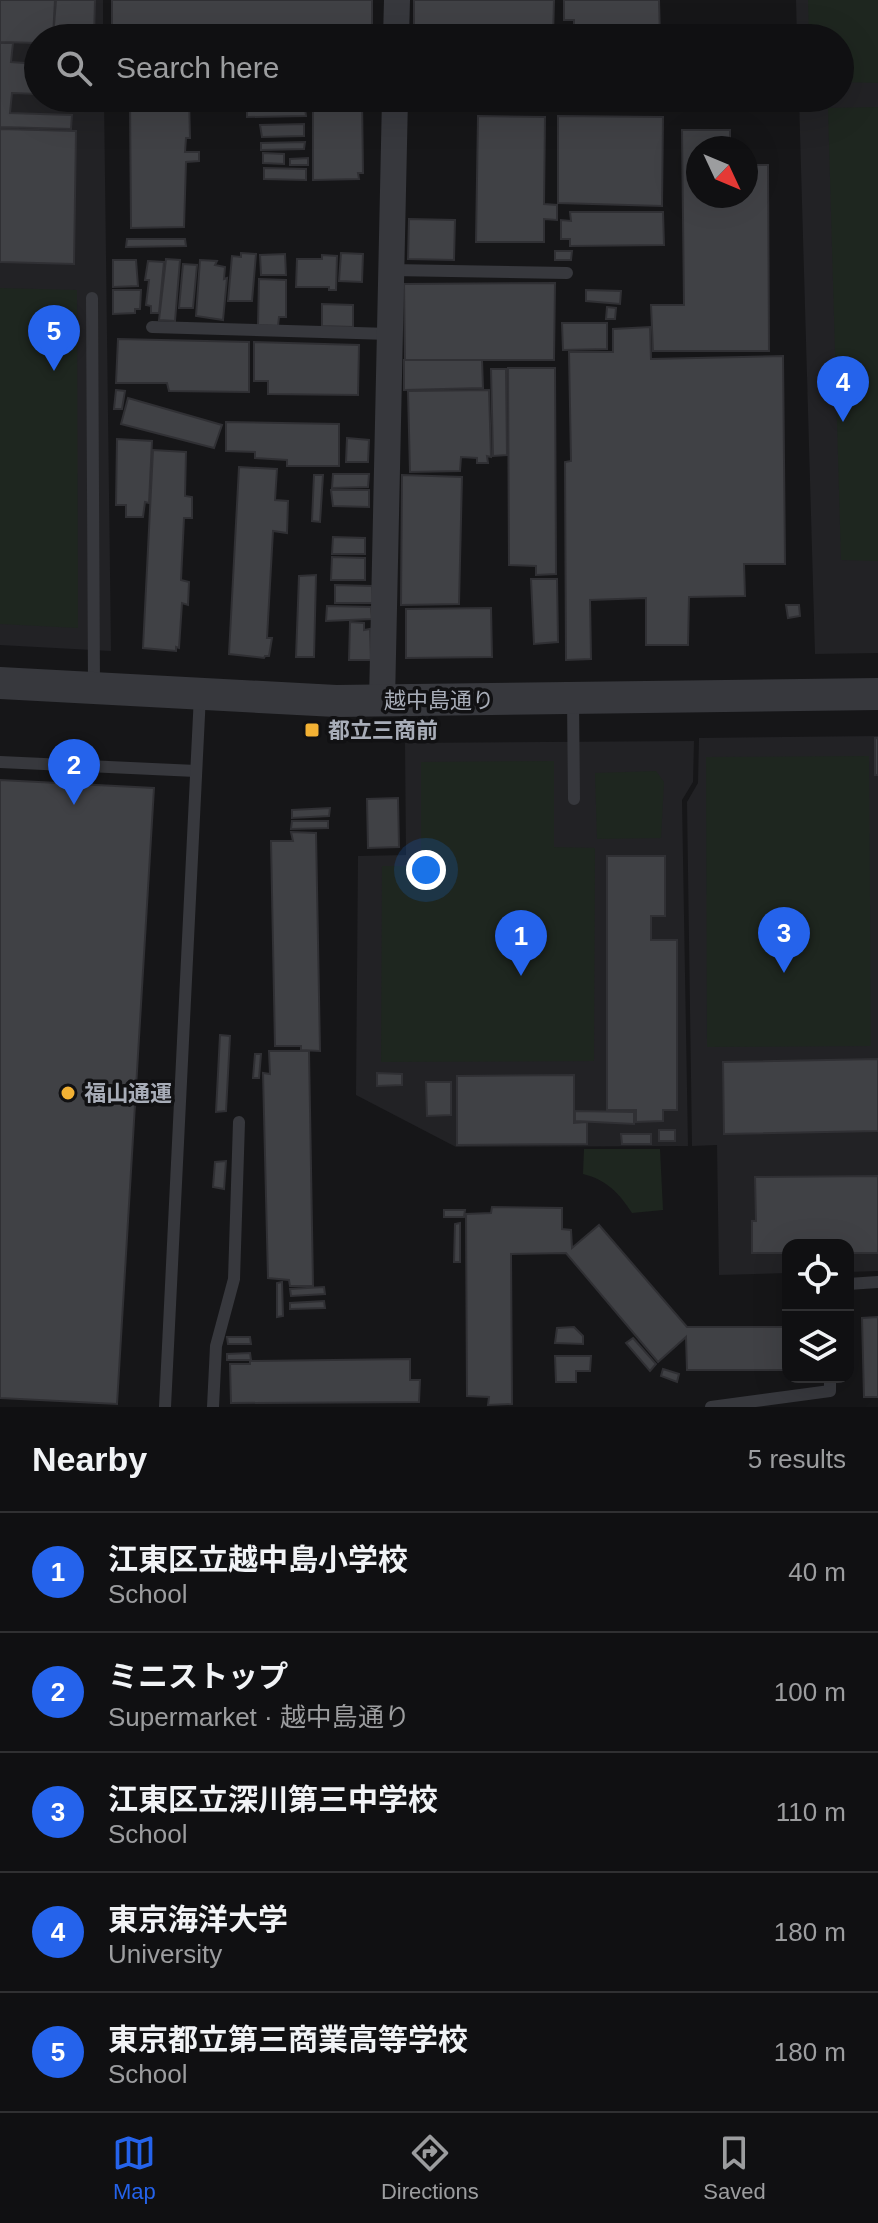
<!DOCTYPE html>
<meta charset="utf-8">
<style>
:root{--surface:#101012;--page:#19191b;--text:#f1f3f6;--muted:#9c9d9f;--line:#303032;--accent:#2563eb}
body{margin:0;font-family:Arial,"Noto Sans JP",sans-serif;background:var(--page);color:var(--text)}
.controls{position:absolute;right:24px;bottom:24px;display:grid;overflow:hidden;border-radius:16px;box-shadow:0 8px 32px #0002}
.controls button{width:72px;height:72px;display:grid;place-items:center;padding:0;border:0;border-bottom:2px solid var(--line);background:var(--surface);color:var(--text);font:40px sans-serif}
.compass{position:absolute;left:686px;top:136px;width:72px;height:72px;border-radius:50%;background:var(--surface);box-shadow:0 8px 32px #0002;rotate:134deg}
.you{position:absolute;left:426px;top:870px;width:28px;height:28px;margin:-20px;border:6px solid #fff;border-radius:50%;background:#1a73e8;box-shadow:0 0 0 12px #1a73e833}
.badge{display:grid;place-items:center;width:52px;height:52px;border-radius:50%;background:var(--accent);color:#fff;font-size:26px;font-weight:700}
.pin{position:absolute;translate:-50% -66px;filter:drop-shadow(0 2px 4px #0008)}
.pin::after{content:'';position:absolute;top:42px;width:28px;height:24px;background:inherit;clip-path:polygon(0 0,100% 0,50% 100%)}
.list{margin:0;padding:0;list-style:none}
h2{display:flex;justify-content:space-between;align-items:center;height:104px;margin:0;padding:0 32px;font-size:34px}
h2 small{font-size:26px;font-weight:400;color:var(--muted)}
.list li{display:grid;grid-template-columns:52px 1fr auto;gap:24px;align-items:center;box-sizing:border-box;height:120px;padding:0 32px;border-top:2px solid var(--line)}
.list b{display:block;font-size:30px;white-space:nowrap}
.list p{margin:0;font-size:26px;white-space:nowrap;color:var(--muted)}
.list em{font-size:26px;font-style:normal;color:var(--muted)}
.icon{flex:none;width:44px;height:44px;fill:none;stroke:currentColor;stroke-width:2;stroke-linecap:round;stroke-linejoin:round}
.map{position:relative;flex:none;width:878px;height:1407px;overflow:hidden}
.search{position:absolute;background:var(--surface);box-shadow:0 8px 32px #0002;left:24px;right:24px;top:24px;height:88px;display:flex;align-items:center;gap:20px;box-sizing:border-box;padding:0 28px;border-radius:44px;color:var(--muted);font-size:30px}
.sheet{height:704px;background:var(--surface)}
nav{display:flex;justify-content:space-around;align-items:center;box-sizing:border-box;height:112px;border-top:2px solid var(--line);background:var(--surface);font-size:22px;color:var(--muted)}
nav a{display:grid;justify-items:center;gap:4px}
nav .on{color:var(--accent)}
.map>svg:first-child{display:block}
.built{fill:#222225}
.green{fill:#1e261f}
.building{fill:#404145;stroke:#303034;stroke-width:2}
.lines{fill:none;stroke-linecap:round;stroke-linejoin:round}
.service{stroke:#37383d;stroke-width:12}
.minor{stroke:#37383d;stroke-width:26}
.tertiary{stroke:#37383d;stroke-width:32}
.poi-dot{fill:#f2b134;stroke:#111113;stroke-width:3}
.labels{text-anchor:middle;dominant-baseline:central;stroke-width:7;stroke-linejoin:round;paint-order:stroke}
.street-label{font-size:22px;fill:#a8adb8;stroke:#111113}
.poi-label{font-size:22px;font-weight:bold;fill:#a8adb8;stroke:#111113;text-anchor:start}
</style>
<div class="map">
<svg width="878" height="1407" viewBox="0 0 878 1407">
<rect width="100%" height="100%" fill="#161618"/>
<g class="built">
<polygon points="0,0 103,0 103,38 38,38 38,98 104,98 111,651 0,645"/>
<polygon points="796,0 878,0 878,653 815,654 799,98 840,98 840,38 797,38"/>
<polygon points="878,736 878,1271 848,1272 848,1245 788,1245 788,1273 719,1275 717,1145 692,1146 687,802 698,783 699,738"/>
<polygon points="694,741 693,782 682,800 688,1146 456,1147 356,1095 358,856 406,855 405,743"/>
</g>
<g class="green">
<polygon points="808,0 878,0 878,83 840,82 840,38 809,38"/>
<polygon points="878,107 878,561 841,560 828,108"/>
<polygon points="0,288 77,290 78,628 0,624"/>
<polygon points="869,756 871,1046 707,1047 706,757"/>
<polygon points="554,761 554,847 595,848 594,1061 381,1062 382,866 421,866 421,762"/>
<polygon points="656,771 664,782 661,838 597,839 595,773"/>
<path d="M584,1149H660L663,1210L632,1213C619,1193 607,1180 583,1174Z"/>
</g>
<g class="building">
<polygon points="0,0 55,0 53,38 38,38 38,43 0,42"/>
<polygon points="56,0 95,0 94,38 53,38"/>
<polygon points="112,0 372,0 372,29 349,32 350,38 312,38 312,33 282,33 282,38 271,38 272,33 213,32 213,38 202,38 202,32 189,31 189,38 166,38 176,37 178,31 112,33"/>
<polygon points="414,0 554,0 553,38 414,38"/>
<polygon points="564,0 659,0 660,38 574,38 574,20 564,20"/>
<polygon points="0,43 13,43 11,62 38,64 38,94 12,93 10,113 72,115 71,129 0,127"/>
<polygon points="130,98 189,98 190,138 186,138 185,152 199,152 199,161 186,162 184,227 131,228"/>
<polygon points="313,98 362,98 363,173 358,173 359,179 313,180"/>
<rect x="414" y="98" width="96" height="5"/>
<polygon points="573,98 660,98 661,109 573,110"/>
<polygon points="305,108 306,116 247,117 247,109"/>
<polygon points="478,116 545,117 544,204 557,205 557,220 544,219 544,242 476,242"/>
<polygon points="558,116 663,117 662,206 558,203"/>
<polygon points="304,124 304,136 262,137 260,125"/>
<polygon points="0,129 76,131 74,264 0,262"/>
<polygon points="682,130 730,130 730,148 698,148 698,196 746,196 746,165 768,165 769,351 653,351 651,305 684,305"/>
<polygon points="305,142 304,149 261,150 261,143"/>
<polygon points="263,153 284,154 284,164 263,163"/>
<polygon points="308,158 308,165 290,165 290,159"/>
<polygon points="264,168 306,169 306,180 264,179"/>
<polygon points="570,212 663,212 664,245 570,246 570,239 561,239 561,220 571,221"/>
<polygon points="409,219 455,220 454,260 408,259"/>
<polygon points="127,239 185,239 186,246 126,247"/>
<polygon points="555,251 572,251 571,260 555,260"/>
<polygon points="241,253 256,254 252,301 228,301 232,256 241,257"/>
<polygon points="341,253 363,254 362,282 339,281"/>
<polygon points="285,254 286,275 261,275 260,255"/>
<polygon points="322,255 337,256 336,290 329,290 329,287 296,287 297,259 322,259"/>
<polygon points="166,259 180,260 175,321 159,320"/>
<polygon points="113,260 136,260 138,286 113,287"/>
<polygon points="200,260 217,261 215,265 225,267 224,279 227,278 223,320 196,316"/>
<polygon points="148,261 164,262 159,313 151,313 151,306 146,305 149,280 145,280"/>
<polygon points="183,264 197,265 193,308 179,308"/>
<polygon points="259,279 286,280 286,317 279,317 278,326 258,325"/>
<polygon points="555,283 554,360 405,360 404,284"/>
<polygon points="113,290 141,290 140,309 135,309 135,313 113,314"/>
<polygon points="586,290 621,291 620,304 586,301"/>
<polygon points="322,304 353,305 353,327 322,326"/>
<polygon points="607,307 616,308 615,319 606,319"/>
<polygon points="562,323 607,323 607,349 563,350"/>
<polygon points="650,327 651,359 783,356 785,564 744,564 745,596 689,597 688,645 646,645 646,598 590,600 591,659 566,660 565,462 571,461 569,352 613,352 613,329"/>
<polygon points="118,339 249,342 249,392 169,391 167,383 116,383"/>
<polygon points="254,342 359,345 358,395 268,394 268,381 254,381"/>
<polygon points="404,360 482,360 483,388 404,390"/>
<polygon points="508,368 555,368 556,574 536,575 536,566 509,565"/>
<polygon points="491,369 506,369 507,455 493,456"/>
<polygon points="116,390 125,391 122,409 114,409"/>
<polygon points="489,390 491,457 487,456 488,463 477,463 477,458 461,457 460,471 410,472 408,391"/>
<polygon points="128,398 222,425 214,448 121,424"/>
<polygon points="226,422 339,424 339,466 287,466 287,460 255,458 255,452 226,451"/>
<polygon points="347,438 369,440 368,462 346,462"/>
<polygon points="117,439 152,441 149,503 145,502 143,517 126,517 126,505 116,505"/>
<polygon points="153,450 186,452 185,496 192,497 192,518 184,518 181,580 189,582 188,605 182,603 179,648 176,647 176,651 143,648"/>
<polygon points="239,467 277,469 275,500 288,501 287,533 273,531 267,638 272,638 269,656 265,656 264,658 229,654"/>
<polygon points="333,474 369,474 368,487 332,488"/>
<polygon points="314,475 323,475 320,522 312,521"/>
<polygon points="402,475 462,477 459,604 401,605"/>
<polygon points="331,490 369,490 369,507 333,506"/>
<polygon points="333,537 365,538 365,554 332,554"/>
<polygon points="332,557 365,558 365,580 331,580"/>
<polygon points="316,575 314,657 296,657 299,576"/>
<polygon points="531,579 557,579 558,642 534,644"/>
<polygon points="335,585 372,586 373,603 335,603"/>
<polygon points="786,605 799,605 800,616 788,618"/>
<polygon points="327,606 371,607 372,619 326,621"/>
<polygon points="491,608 492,657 406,658 406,609"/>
<polygon points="350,622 364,623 364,630 370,629 371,660 349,660"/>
<rect x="875" y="738" width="3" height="37"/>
<polygon points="0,780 154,788 117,1404 0,1398"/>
<polygon points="398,798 399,847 368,848 367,799"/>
<polygon points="330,808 329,816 292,818 292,810"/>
<polygon points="292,821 328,821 328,828 291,829"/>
<polygon points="291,832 316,833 320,1051 301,1050 301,1046 275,1046 271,841 293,841"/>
<polygon points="607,856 665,856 665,916 651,916 651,940 677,940 677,1110 663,1110 663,1121 636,1122 636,1110 607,1110"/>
<polygon points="220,1035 230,1036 226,1111 216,1112"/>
<polygon points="269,1051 309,1051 313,1286 290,1286 289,1280 268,1278 263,1073 270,1074"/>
<polygon points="255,1054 261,1054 259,1078 253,1078"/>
<polygon points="878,1059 878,1131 724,1134 723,1062"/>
<polygon points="377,1073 402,1074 402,1085 377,1086"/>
<polygon points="574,1075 574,1123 587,1122 587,1144 457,1145 457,1076"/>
<polygon points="426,1082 451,1082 451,1115 427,1116"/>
<polygon points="575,1111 634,1112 634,1124 575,1121"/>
<rect x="659" y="1130" width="16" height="11"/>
<polygon points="621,1134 651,1134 651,1144 622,1144"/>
<polygon points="226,1161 224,1189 213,1187 215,1162"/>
<polygon points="878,1176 878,1253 848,1253 848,1245 788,1245 788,1253 752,1253 752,1221 756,1221 755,1177"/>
<polygon points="492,1207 562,1208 562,1229 571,1230 572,1248 599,1225 687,1327 788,1327 788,1370 687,1370 686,1337 658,1362 566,1253 511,1254 512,1404 488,1405 489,1397 467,1396 466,1214 491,1213"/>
<polygon points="444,1210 465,1210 464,1217 444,1217"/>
<polygon points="460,1223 460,1262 454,1262 455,1224"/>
<polygon points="282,1282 283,1316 277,1317 277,1283"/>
<polygon points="324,1287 325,1294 291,1296 290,1289"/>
<polygon points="324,1301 325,1308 290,1309 290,1303"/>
<polygon points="878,1317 878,1397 864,1397 862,1318"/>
<polygon points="574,1327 583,1336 583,1344 555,1343 557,1328"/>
<polygon points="227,1337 250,1337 251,1344 228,1344"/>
<polygon points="633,1338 656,1364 650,1371 626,1343"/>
<polygon points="250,1353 251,1360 227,1360 227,1354"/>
<polygon points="555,1356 591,1356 590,1371 576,1371 576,1382 556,1382"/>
<polygon points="410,1359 410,1380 420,1380 419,1402 231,1403 230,1364 250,1364 250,1361"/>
<polygon points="663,1369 679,1374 677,1382 661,1376"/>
</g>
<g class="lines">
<g class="service">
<polyline points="391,270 567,273"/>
<polyline points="92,298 94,685"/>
<polyline points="152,327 390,334"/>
<polyline points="573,699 574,799"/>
<polyline points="0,762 196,771"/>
<polyline points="848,1284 878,1282"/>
<polyline points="165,1407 200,695"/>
<polyline points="213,1407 216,1346 234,1279 239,1122"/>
<polyline points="711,1407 830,1391 830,1377"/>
</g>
<g class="minor">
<polyline points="396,38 397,0"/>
<polyline points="382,701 395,98"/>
</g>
<polyline class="tertiary" points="0,683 336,701 878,694"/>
</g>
<g class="poi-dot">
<rect x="304" y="722" width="16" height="16" rx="4"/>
<circle cx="68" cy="1093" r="8"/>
</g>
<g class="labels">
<g class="street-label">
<text x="439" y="700">越中島通り</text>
</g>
<g class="poi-label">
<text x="328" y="730">都立三商前</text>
<text x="84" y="1093">福山通運</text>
</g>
</g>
</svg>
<div class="controls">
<button><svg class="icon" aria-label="locate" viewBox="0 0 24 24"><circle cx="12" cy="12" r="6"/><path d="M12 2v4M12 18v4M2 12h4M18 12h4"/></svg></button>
<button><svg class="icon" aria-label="layers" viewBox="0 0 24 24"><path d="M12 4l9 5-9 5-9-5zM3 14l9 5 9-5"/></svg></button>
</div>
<svg class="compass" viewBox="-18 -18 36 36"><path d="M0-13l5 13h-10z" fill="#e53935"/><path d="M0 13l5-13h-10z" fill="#9c9d9f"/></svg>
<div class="you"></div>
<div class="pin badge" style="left:521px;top:976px">1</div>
<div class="pin badge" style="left:74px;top:805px">2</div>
<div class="pin badge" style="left:784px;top:973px">3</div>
<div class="pin badge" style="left:843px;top:422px">4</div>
<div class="pin badge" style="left:54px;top:371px">5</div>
<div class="search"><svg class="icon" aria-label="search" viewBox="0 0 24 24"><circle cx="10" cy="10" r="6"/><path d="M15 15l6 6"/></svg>Search here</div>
</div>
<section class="sheet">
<h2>Nearby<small>5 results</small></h2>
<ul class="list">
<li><span class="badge">1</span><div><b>江東区立越中島小学校</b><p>School</p></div><em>40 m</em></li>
<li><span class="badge">2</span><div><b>ミニストップ</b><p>Supermarket · 越中島通り</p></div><em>100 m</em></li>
<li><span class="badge">3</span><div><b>江東区立深川第三中学校</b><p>School</p></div><em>110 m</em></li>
<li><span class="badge">4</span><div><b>東京海洋大学</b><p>University</p></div><em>180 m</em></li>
<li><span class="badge">5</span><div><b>東京都立第三商業高等学校</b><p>School</p></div><em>180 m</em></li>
</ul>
</section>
<nav>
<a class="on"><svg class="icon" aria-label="map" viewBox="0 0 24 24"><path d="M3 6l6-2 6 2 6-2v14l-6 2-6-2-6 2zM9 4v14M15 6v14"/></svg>Map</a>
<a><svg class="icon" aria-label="directions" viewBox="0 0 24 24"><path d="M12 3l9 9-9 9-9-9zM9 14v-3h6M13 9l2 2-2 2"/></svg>Directions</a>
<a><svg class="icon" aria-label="saved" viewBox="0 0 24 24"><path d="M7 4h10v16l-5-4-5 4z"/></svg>Saved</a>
</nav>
